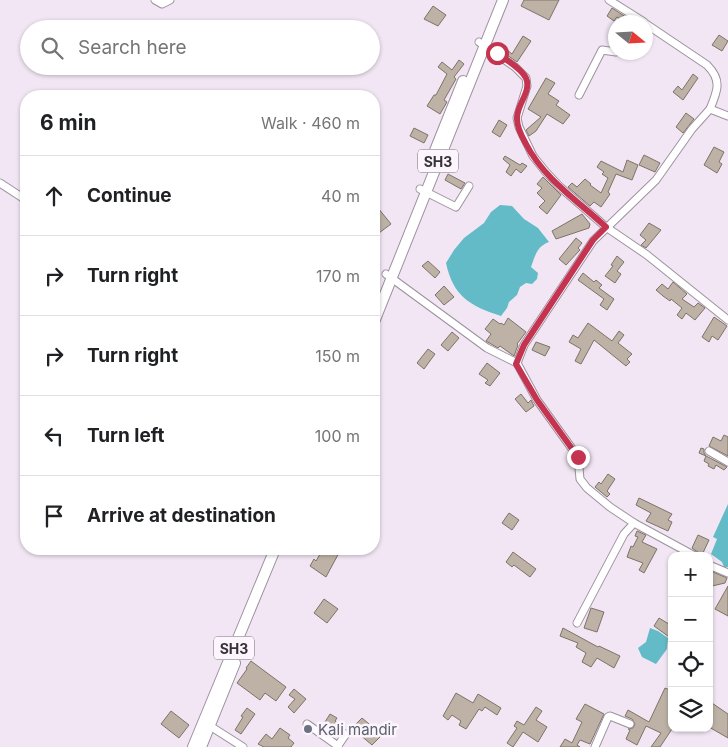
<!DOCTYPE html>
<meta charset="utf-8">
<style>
:root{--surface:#fff;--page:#f2f2f2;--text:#202124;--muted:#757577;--line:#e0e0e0}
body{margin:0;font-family:Inter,sans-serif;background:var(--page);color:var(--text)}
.controls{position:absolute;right:15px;bottom:15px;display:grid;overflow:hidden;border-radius:10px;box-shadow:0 1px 4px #0004}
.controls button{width:45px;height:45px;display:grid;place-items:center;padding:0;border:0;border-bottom:1px solid var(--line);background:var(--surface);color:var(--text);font:25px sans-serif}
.compass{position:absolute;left:608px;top:15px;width:45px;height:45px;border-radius:50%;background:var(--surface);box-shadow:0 1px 4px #0004;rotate:108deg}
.stop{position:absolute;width:15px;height:15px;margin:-11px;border:4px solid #c43451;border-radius:50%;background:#fff}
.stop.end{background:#c43451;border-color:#fff;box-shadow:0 1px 5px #0008}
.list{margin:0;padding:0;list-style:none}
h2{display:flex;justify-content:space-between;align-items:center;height:65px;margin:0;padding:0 20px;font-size:21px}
h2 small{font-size:16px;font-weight:400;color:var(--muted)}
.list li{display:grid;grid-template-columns:32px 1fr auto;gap:15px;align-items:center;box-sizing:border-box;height:80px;padding:0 20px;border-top:1px solid var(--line)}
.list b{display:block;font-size:19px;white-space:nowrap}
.list em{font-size:16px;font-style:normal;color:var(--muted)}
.icon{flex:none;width:28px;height:28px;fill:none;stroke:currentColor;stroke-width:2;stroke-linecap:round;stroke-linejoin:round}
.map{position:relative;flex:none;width:728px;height:747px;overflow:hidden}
.search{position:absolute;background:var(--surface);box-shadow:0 1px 4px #0004;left:20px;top:20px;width:360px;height:55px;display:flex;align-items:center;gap:12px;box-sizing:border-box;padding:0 18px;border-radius:28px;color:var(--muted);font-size:19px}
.panel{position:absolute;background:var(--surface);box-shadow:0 1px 4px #0004;left:20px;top:90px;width:360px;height:465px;border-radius:20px}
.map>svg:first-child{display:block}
.water{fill:#62bbc7}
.building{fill:#bdb2a5;stroke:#7d7367}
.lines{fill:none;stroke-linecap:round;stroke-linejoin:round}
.street-casing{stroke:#9d929f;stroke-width:9}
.primary-casing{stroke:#9d929f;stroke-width:12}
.street{stroke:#fff;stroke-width:7}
.primary{stroke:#fff;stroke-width:10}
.route{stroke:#c43451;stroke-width:6}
.worship-dot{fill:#6b7280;stroke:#fcf5fe;stroke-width:2}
.labels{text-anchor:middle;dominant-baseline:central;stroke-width:5;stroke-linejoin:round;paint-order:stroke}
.shield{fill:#fcf5fe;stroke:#716c73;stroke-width:1}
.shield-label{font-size:14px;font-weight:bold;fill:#363237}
.worship-label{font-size:15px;fill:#5b616d;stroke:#fcf5fe;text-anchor:start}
</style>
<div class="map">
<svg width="728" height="747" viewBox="0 0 728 747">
<rect width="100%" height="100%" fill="#f2e6f4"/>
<g class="water">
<path d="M500,205L512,206L524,219L538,228L549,242C537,246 535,256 531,267L538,273L537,279L532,284L526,283L520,287L517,295L509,302L507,308L501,316C470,306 453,296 446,263L454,250L464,238L484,223L491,212Z"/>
<polygon points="728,504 728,567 724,567 722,562 711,554 717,539 713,537"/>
<polygon points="650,628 658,631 668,638 667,649 656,664 642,657 638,648 646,642"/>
</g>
<g class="building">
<polygon points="524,0 559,0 549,20 521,6"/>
<polygon points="433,6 446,15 438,26 424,19"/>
<polygon points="612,8 632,21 630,22 624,22 617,17 614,21 607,16"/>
<polygon points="719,35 728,41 722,51 712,45"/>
<polygon points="523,36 531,41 517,62 504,53 506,49 512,54"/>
<polygon points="459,60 464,64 454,77 456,79 444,100 447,102 440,114 427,106 434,95 436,95 447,74 438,67 442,62 452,70"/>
<polygon points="693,74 698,78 683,100 673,92 678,86 682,90"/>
<polygon points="546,78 555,83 548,94 559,101 556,105 570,115 563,124 547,114 536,131 529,136 526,130 541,117 528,109"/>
<polygon points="686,113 694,119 683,133 676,127"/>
<polygon points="499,120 507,125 500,137 492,132"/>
<polygon points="414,128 428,135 424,143 410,136"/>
<polygon points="714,147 724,152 719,162 722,164 717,173 704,165"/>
<polygon points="644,155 660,163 655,172 639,165"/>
<polygon points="505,156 520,165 522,163 527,166 521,173 516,169 511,176 506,172 510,165 503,159"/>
<polygon points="627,160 638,165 632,180 616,174 608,192 610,194 601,207 594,202 590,206 568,187 572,183 577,187 585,179 591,184 590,185 601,193 608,178 602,174 604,172 597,167 601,161 623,172"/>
<polygon points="448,174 465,183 461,189 445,180"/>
<polygon points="543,177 561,195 547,214 539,207 545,201 537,193 542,188 537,184"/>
<polygon points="374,203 391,224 379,233 374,225"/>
<polygon points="582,214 590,224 589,228 556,239 552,231"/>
<polygon points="649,223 661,230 646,248 641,245 646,240 640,235"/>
<polygon points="576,238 582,243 578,248 580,250 566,265 559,259"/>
<polygon points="617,256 624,262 617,271 621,274 615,283 605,276 613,266 611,265"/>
<polygon points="428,261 440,272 435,278 422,266"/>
<polygon points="583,273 594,282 596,280 602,285 599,288 614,299 607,310 600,305 604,299 578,280"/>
<polygon points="673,282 687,294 682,299 694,307 698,303 705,308 695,320 686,313 682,319 677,315 682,308 671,299 670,301 663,296 656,290 662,284 668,289"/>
<polygon points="444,286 454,297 444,305 435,295"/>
<polygon points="714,317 727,326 718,340 712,336 709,342 702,337"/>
<polygon points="508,318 526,332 517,344 518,345 514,356 500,346 498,348 486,341 491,334 485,329 493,319 500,324 501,323 504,325"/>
<polygon points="588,323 612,341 619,331 624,335 618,343 632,354 627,359 630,362 626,366 594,340 581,364 575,361 581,349 569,342 573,335 578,338"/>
<polygon points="452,332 459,338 448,351 441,345"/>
<polygon points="536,342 550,347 545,356 532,350"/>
<polygon points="428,349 435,354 424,369 417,363"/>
<polygon points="487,363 500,373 490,386 485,383 488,380 479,374"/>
<polygon points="521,394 528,403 531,400 534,406 526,412 515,399"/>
<polygon points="724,435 728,437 728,456 709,446 713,437 721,441"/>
<polygon points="701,448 704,449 704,453 706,456 727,467 724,470 716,465 714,469 708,466 709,464 704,461 706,456 699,453"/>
<polygon points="608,474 615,479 607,491 610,494 607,497 595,487 599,482 601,484"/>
<polygon points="639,498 672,514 668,520 672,522 668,531 646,521 651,513 636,505"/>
<polygon points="509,513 519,520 512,530 502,523"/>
<polygon points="637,531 646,535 642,542 657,549 644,573 639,570 643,563 627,557 631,546 633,547 638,537 635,536"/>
<polygon points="698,535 709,540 702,555 692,548"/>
<polygon points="323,549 341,549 326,577 310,566 314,559 316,561"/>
<polygon points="513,552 536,569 530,577 514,565 512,567 506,562"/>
<polygon points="713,572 727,578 725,583 712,586 709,585 709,574 712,575"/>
<polygon points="728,586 728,616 715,609"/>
<polygon points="324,599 338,609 327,623 314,613"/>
<polygon points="591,608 604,612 597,632 584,628"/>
<polygon points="659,618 672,626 672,639 654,626"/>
<polygon points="563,628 598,647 599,646 620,656 614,668 597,658 591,667 582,662 586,653 576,647 578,643 560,636"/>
<polygon points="251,661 286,687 276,701 265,693 260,700 237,683 247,669 246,668"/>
<polygon points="665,688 672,691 672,729 660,747 651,747 661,733 646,726 637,745 626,739 630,730 628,729 633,728 635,724 632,719 625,716 628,710 649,722"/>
<polygon points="294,689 306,699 294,713 288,707 295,699 289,695"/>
<polygon points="456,693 473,703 478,694 501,708 497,715 485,707 482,711 479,709 466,729 459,725 461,721 452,715 448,720 443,716"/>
<polygon points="709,701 728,714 728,738 709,727"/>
<polygon points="585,704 604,714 590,744 580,740 577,745 580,747 560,747 565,739 572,743 582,722 576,719"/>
<polygon points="536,707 542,711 536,720 547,727 538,742 523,732 513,747 507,743 517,728 514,726 517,721 524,725"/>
<polygon points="247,708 255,714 241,734 235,730 243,717 241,716"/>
<polygon points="171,711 189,725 179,738 161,724"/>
<polygon points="330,714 337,718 335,721 345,729 337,737 328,731 332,727 325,722"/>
<polygon points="362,718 382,735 372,745 352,728"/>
<polygon points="280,728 290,735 288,738 294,743 291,747 264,747 258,744 266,734 272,739"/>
</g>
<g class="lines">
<g class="street-casing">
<g id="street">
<polyline points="155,0 162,4 170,0"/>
<polyline points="609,0 644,22"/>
<path d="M646,24L707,65C722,80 718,90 710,109"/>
<polyline points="479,42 515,67 526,78 527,86 517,118 519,127 533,156 545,171 560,187 606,227 647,255 728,320"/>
<polyline points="579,95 602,50 616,52"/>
<polyline points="0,183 26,200"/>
<polyline points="420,189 456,207 469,186"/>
<polyline points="386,274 487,348 517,363"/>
<polyline points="709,451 728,462"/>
<polyline points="695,556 634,523 610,507 587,488 580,479 578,457 537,400 517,363 524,345 593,241 656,180 692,129 710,109 728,116"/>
<polyline points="709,565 728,573"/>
<polyline points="577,623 624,534 634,523"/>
<polyline points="307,724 338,746"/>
<polyline points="210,726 243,747"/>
<polyline points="337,747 346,734"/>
<polyline points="595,747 608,717 610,716 630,724"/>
</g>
</g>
<g class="primary-casing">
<g id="primary">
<polyline points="434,153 463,81"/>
<polyline points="374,322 503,0"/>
<polyline points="193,747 275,549"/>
<polyline points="201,747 235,663"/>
</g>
</g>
<use href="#street" class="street"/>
<use href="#primary" class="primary"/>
</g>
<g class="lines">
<path class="route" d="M497,53C506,60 521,68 526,78C532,92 516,105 517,119C517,128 522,137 526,144C544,179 578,201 606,227L593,240L524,345L516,364L537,400L578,457"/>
</g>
<circle class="worship-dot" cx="308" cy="729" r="5"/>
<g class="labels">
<g class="shield">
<rect x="418" y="149.5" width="40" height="23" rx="4"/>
<rect x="214" y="636.5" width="40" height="23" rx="4"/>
</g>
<g class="shield-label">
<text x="438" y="161">SH3</text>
<text x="234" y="648">SH3</text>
</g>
<g class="worship-label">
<text x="318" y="729">Kali mandir</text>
</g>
</g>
</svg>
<div class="controls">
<button>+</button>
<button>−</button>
<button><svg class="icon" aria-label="locate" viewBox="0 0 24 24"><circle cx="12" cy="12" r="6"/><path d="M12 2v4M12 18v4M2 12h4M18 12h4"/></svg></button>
<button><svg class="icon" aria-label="layers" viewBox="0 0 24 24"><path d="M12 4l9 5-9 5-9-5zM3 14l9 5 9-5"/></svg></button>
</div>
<svg class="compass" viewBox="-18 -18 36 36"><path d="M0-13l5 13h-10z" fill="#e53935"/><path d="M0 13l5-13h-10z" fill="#757577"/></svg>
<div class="stop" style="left:497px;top:53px"></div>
<div class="stop end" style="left:578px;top:457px"></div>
<div class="search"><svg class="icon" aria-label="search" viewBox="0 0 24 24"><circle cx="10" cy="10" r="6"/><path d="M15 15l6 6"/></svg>Search here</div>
<section class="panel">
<h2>6 min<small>Walk · 460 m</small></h2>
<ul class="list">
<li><svg class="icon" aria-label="ahead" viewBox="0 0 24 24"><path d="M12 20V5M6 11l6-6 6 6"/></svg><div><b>Continue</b></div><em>40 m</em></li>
<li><svg class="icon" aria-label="right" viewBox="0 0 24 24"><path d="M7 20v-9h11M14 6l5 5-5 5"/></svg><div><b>Turn right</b></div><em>170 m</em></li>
<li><svg class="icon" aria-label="right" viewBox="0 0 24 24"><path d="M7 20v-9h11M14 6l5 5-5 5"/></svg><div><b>Turn right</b></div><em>150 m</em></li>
<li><svg class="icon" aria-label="left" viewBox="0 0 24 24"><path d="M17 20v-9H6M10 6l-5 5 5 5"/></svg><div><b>Turn left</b></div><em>100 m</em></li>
<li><svg class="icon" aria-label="arrive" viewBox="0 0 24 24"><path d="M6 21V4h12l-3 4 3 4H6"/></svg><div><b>Arrive at destination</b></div></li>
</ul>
</section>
</div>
